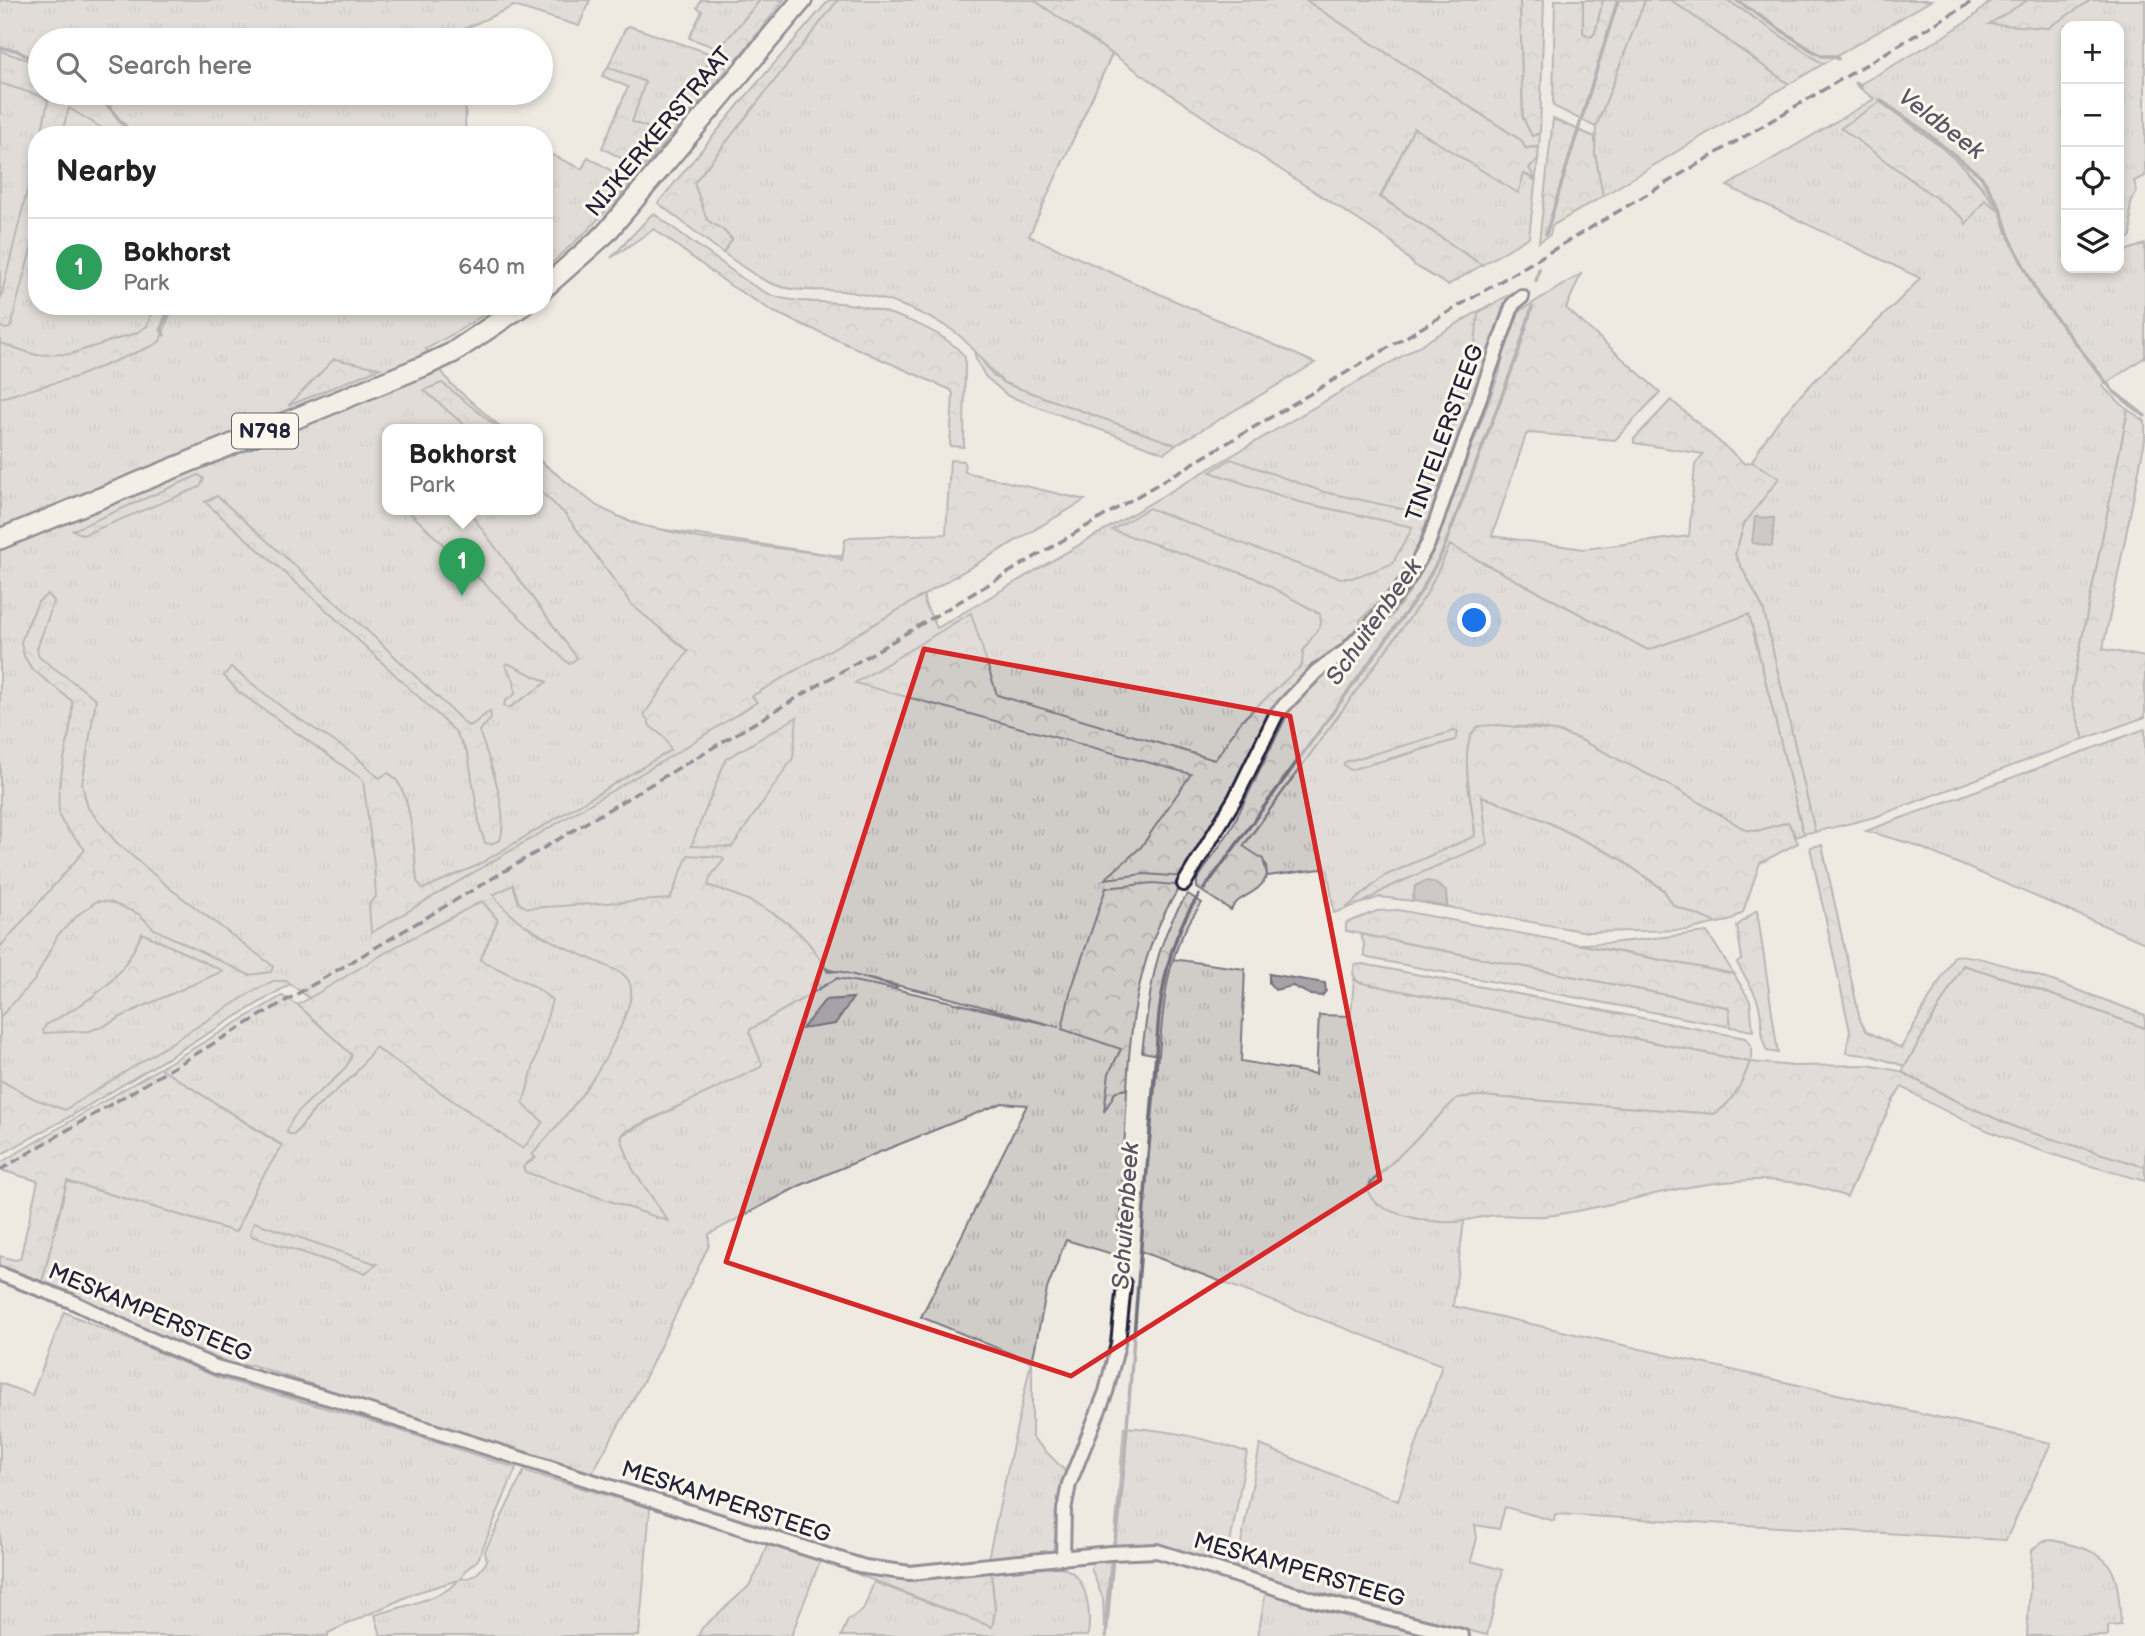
<!DOCTYPE html>
<meta charset="utf-8">
<style>
:root{--surface:#fff;--page:#f6f6f6;--text:#222;--muted:#767676;--line:#e0e0e0;--accent:#2563eb}
body{margin:0;font-family:"Balsamiq Sans",sans-serif;background:var(--page);color:var(--text)}
.controls{position:absolute;right:21px;top:21px;display:grid;overflow:hidden;border-radius:14px;box-shadow:0 4px 10px #0003}
.controls button{width:63px;height:63px;display:grid;place-items:center;padding:0;border:0;border-bottom:2px solid var(--line);background:var(--surface);color:var(--text);font:35px sans-serif}
.you{position:absolute;left:1475px;top:621px;width:24px;height:24px;margin:-18px;border:5px solid #fff;border-radius:50%;background:#1a73e8;box-shadow:0 0 0 10px #1a73e833}
.badge{display:grid;place-items:center;width:46px;height:46px;border-radius:50%;background:var(--accent);color:#fff;font-size:23px;font-weight:700}
.pin{position:absolute;translate:-50% -58px;filter:drop-shadow(0 2px 4px #0008)}
.pin::after{content:'';position:absolute;top:37px;width:24px;height:21px;background:inherit;clip-path:polygon(0 0,100% 0,50% 100%)}
.popup{position:absolute;left:382px;top:424px;width:161px;height:91px;box-sizing:border-box;display:grid;place-content:center;border-radius:14px;background:var(--surface);filter:drop-shadow(0 2px 5px #0005);font-size:23px;white-space:nowrap;color:var(--muted)}
.popup b{font-size:26px;color:var(--text)}
.popup::after{content:'';position:absolute;left:50%;top:100%;margin-left:-14px;border:14px solid transparent;border-top-color:var(--surface)}
.list{margin:0;padding:0;list-style:none}
h2{display:flex;justify-content:space-between;align-items:center;height:91px;margin:0;padding:0 28px;font-size:30px}
h2 small{font-size:23px;font-weight:400;color:var(--muted)}
.list li{display:grid;grid-template-columns:46px 1fr auto;gap:21px;align-items:center;box-sizing:border-box;height:98px;padding:0 28px;border-top:2px solid var(--line)}
.list b{display:block;font-size:26px;white-space:nowrap}
.list p{margin:0;font-size:23px;white-space:nowrap;color:var(--muted)}
.list em{font-size:23px;font-style:normal;color:var(--muted)}
.icon{flex:none;width:38px;height:38px;fill:none;stroke:currentColor;stroke-width:2;stroke-linecap:round;stroke-linejoin:round}
.map{position:relative;flex:none;width:2145px;height:1636px;overflow:hidden}
.search{position:absolute;background:var(--surface);box-shadow:0 4px 10px #0003;left:28px;top:28px;width:525px;height:77px;display:flex;align-items:center;gap:18px;box-sizing:border-box;padding:0 24px;border-radius:38px;color:var(--muted);font-size:26px}
.panel{position:absolute;background:var(--surface);box-shadow:0 4px 10px #0003;left:28px;top:126px;width:525px;height:189px;border-radius:28px}
.map>svg:first-child{display:block}
.grass{fill:url(#grass-tufts);stroke:#797882;stroke-width:2;fill-rule:evenodd}
.forest{fill:url(#forest-crowns);stroke:#797882;stroke-width:2}
.water{fill:#a6a3a7;stroke:#716f7c;stroke-width:2}
.lines{fill:none;stroke-linecap:round;stroke-linejoin:round}
.stream{stroke:#716f7c;stroke-width:3.5}
.street-casing{stroke:#22223b;stroke-width:18}
.primary-casing{stroke:#22223b;stroke-width:24}
.street{stroke:#fbf7ec;stroke-width:12}
.primary{stroke:#fbf7ec;stroke-width:19}
.rail{stroke:#22223b;stroke-width:3.5;stroke-dasharray:10 5;stroke-linecap:butt}
.marked{fill:none;stroke:#d62828;stroke-width:5;stroke-linejoin:round}
.labels{text-anchor:middle;dominant-baseline:central;stroke-width:6;stroke-linejoin:round;paint-order:stroke}
.shield{fill:#fbf7ec;stroke:#636270;stroke-width:2}
.shield-label{font-size:21px;font-weight:bold;fill:#22223b}
.street-label{font-size:23px;fill:#22223b;stroke:#fbf7ec}
.water-label{font-size:24px;font-style:italic;fill:#575666;stroke:#fbf7ec}
</style>
<div class="map">
<svg width="2145" height="1636" viewBox="0 0 2145 1636">
<defs>
<pattern id="grass-tufts" width="24" height="20" patternUnits="userSpaceOnUse" patternTransform="scale(1.75)"><rect width="24" height="20" fill="#d0cdc9"/><path d="M3 7l-1-3M5 7V3M7 7l1-3M15 17l-1-3M17 17v-4M19 17l1-3" fill="none" stroke="#b2b0ae"/></pattern>
<pattern id="forest-crowns" width="20" height="18" patternUnits="userSpaceOnUse" patternTransform="scale(1.75)"><rect width="20" height="18" fill="#d0cdc9"/><path d="M2 6a3 3 0 1 1 6 0M12 15a3 3 0 1 1 6 0" fill="none" stroke="#b2b0ae"/></pattern>
</defs>
<rect width="100%" height="100%" fill="#eeeae2"/>
<filter id="ink" filterUnits="userSpaceOnUse"><feTurbulence type="fractalNoise" baseFrequency=".0143" numOctaves="2"/><feDisplacementMap in="SourceGraphic" scale="14" xChannelSelector="R" yChannelSelector="G"/><feConvolveMatrix kernelMatrix="1 2 1 2 8 2 1 2 1" color-interpolation-filters="sRGB"/></filter>
<g filter="url(#ink)">
<g class="grass">
<path d="M0,0H590L579,26L514,6L464,29L460,40H40V93H466L465,135H135L124,124L131,135H37V306H171L164,328L173,306H497L455,333L426,349L451,384L504,430H387V510H537V458L601,510L646,527L919,568L925,604L937,628L1491,304L1504,312L1409,562L1276,698L1196,855L1154,914L1116,1091L1127,1089L1119,1256L1066,1240L1047,1289L1032,1362V1437L1067,1473L1053,1551L988,1559L1031,1362L921,1317L1027,1105L1002,1103L875,1154L799,1186L709,1234V1245L645,1378L591,1475L252,1365H228L194,1354L41,1286L67,1181L236,1232L256,1187L282,1145L160,1068L282,996L298,1005L352,1055C346,1080 289,1106 288,1133L294,1135L315,1109L354,1075L375,1047L401,1064L290,984L64,1120L58,1117L0,1152ZM673,919L830,970L935,994L1059,1027L895,989L838,978L751,1029L749,1032L762,1064L622,1135C620,1160 652,1200 667,1220L526,1164L590,1117ZM252,1236L376,1265L365,1273Z"/>
<polygon points="701,0 760,0 719,49 689,38 702,11 697,8"/>
<path d="M838,0H1034L1112,54L1029,236L1315,363L1176,445L1004,383C985,367 972,343 952,330C920,310 879,295 842,291C819,289 795,293 773,284C755,278 739,263 723,253L732,239L723,230L707,220L694,183Z"/>
<polygon points="1305,0 1520,0 1523,118 1532,136 1540,133 1539,147 1525,148 1522,141"/>
<polygon points="1583,0 1603,0 1595,33 1591,37 1583,33"/>
<polygon points="1645,0 1671,0 1789,84 1603,196 1595,154 1596,127"/>
<polygon points="1727,0 1932,0 1823,64"/>
<path d="M1992,0H2145V176L2134,181L2137,191C2124,211 2134,218 2131,237L2119,241V26H2066V268H2119V253L2145,244V357L2102,386L2128,410L2072,689L2073,701L2084,739L1875,817L1815,832L1763,608L1735,555L1744,524L1778,478L1752,462C1791,387 1865,341 1920,278L1727,186L1874,99L1857,86L1943,37L1973,17ZM1927,136C1953,156 1981,179 1997,209L1985,200L1966,223Z"/>
<polygon points="629,26 715,55 655,131 632,122 645,82 608,67 625,29"/>
<polygon points="1414,127 1518,192 1524,174 1533,179 1529,168 1538,159 1529,237 1482,265 1381,197"/>
<polygon points="544,155 552,155 582,169 588,157 632,183 589,229 544,270"/>
<path d="M1450,545L1648,650L1749,614L1802,828L1806,833L1796,837L1788,822L1757,831L1746,830L1678,790L1563,733L1532,727L1479,726C1476,735 1471,743 1469,752C1463,781 1474,808 1475,836L1384,876L1345,909L1334,913L1328,871L1321,869L1267,876L1266,864L1243,847L1426,595ZM1455,731V740L1388,760L1344,764L1345,762Z"/>
<polygon points="2145,729 2145,943 1912,844 1866,831"/>
<polygon points="1481,796 1544,820 1619,858 1664,891 1673,905 1717,923 1688,930 1587,932 1447,907 1447,901 1412,896 1413,901 1380,897 1362,903 1389,887 1484,845 1487,840"/>
<polygon points="1707,932 1734,974 1579,944 1611,943"/>
<polygon points="1360,934 1727,1007 1729,1009 1731,1027 1368,958 1364,956 1364,943"/>
<path d="M1172,959L1245,969L1241,1061L1316,1074L1319,1015L1351,1016L1354,979L1358,982L1750,1062C1743,1081 1733,1104 1714,1114L1480,1096L1461,1097L1370,1183L1453,1222L1464,1221L1453,1306L2051,1443L2006,1540L1555,1514L1554,1521L1505,1507L1499,1529L1475,1525L1477,1538L1471,1561L1503,1570L1487,1635L1281,1583L1236,1569L1260,1445L1398,1501L1442,1365L1140,1251L1163,1001Z"/>
<polygon points="1963,965 2011,980 2145,1028 2145,1167 2019,1129 1956,1101 1902,1072"/>
<path d="M64,1312L219,1378L371,1421L516,1468L478,1560L466,1570L461,1579C475,1578 480,1572 487,1561L485,1551L524,1471L650,1508L639,1636H381L375,1615C394,1609 450,1596 458,1580L415,1593L328,1633V1636H0V1383L32,1395Z"/>
<path d="M1124,1427C1170,1430 1203,1438 1247,1452L1226,1565L1158,1546L1114,1548Z"/>
<path d="M2052,1540C2114,1554 2117,1562 2121,1625L2108,1626V1636H2027L2032,1550L2043,1541Z"/>
<polygon points="767,1544 820,1561 791,1636 698,1636 702,1628 748,1587 757,1572"/>
<polygon points="1111,1556 1104,1628 1103,1599 1091,1568 1095,1560"/>
<path d="M1057,1567C1088,1570 1091,1611 1088,1636H841L848,1620L863,1610L874,1582L992,1627L995,1611L991,1572Z"/>
<polygon points="1266,1590 1446,1636 1258,1636"/>
</g>
<g class="forest">
<polygon points="760,0 784,0 737,59 731,59 719,49"/>
<polygon points="829,0 838,0 694,183 707,220 723,230 732,240 723,253 658,203 741,102"/>
<polygon points="1034,0 1305,0 1522,141 1525,148 1539,147 1538,159 1529,168 1535,179 1524,174 1518,193 1414,128 1380,197 1482,265 1448,285 1414,265 1392,242 1269,162"/>
<polygon points="1520,0 1544,0 1540,133 1532,136 1523,118"/>
<polygon points="1555,0 1583,0 1583,33 1591,37 1595,33 1603,0 1645,0 1596,127 1553,106"/>
<polygon points="1671,0 1727,0 1823,64 1789,84"/>
<polygon points="2028,0 2091,0 2048,28 1989,24"/>
<polygon points="0,51 40,64 40,93 75,93 99,98 135,135 113,135 69,108 61,135 41,135 48,101 43,97 0,83"/>
<polygon points="715,55 724,62 727,70 642,169 602,148 628,87 602,76 608,67 645,82 632,122 655,130"/>
<path d="M1880,102C1926,135 1968,163 1999,211L1985,200L1966,224L1963,218L1841,128Z"/>
<polygon points="1553,119 1595,137 1595,154 1603,196 1552,226 1550,235 1539,242"/>
<polygon points="37,150 37,227 10,328 5,329 0,326 0,301"/>
<path d="M653,213C676,230 699,247 722,263C737,275 753,287 771,295C794,303 817,301 840,303C876,306 942,327 965,357L964,447L950,446L953,394L951,390L774,312L731,286L654,229L611,258Z"/>
<path d="M1581,274L1566,308L1660,392L1615,440L1529,433L1526,435L1492,536L1584,549L1689,536L1695,465L1703,454L1634,443V439L1671,400L1745,464L1752,462L1779,478L1744,524L1735,555L1763,608L1815,832L1804,833L1802,828L1749,614L1648,650L1450,545L1426,595L1243,846L1263,859L1267,875C1259,896 1238,894 1231,910L1197,888V880L1231,829L1290,709L1308,687L1377,634L1407,596L1422,571L1433,549L1498,377L1513,315Z"/>
<polygon points="1515,291 1494,353 1411,562 1395,587 1360,620 1362,625 1339,648 1302,676 1280,704 1228,805 1186,877 1144,874 1105,879 1141,847 1191,774 855,683 971,613 997,695 1215,760 1242,720 1302,665 1303,651 1321,624 1320,614 1253,577 1112,530 1149,508 1313,570 1341,578 1352,578 1392,564 1413,527 1299,502 1210,472 1231,459 1324,492 1417,512 1421,509 1472,377 1478,313"/>
<polygon points="154,306 173,306 160,341 152,346 76,377 0,398 0,343 36,355 70,354 136,333 147,326"/>
<polygon points="974,350 993,375 1004,383 1176,445 1164,453 1008,396 985,376 976,359"/>
<polygon points="334,359 380,368 288,406"/>
<polygon points="442,383 501,430 470,430 424,390"/>
<polygon points="2128,410 2145,421 2145,440 2103,649 2145,657 2145,717 2084,739 2072,701 2072,689"/>
<path d="M537,459L597,506L632,523L698,538L831,555L842,560L845,540L850,537L946,534L950,460L964,461L965,472L1085,500L752,696L757,702L676,753L371,933L369,904L376,897L374,864L363,780L239,692L224,676L231,667L287,711L355,755L379,778L388,773C413,785 414,855 417,881L423,889L476,866L671,750L665,738L650,726L648,720L644,715L688,651L633,606L566,515L537,488Z"/>
<polygon points="199,475 204,479 200,487 83,535 73,530"/>
<path d="M217,496L371,634L468,726L473,724L490,711L491,719L479,731C489,759 510,812 500,840L491,844L485,843L480,827L468,754L455,731L321,605L205,502Z"/>
<polygon points="407,510 468,510 577,658 569,664"/>
<path d="M48,594L54,601L37,649L39,657L96,699L82,784L88,808L116,842L172,890L273,966L271,972L249,975L154,929L139,914L110,902L97,901L79,914L58,935L34,981L0,1017V947L85,850C79,841 64,827 61,820C51,788 74,737 72,701L32,669L24,656L21,642L25,631L38,602Z"/>
<polygon points="507,663 547,682 509,708 504,706 505,701 515,694 514,680 505,665"/>
<polygon points="797,717 793,758 732,847 691,846 726,759"/>
<path d="M1498,725L1555,731L1579,739L1678,790L1746,830L1757,831L1788,822L1798,843L1760,863L1743,912L1729,921L1717,923L1673,905L1664,890L1619,858L1544,820L1482,796L1487,844L1389,887L1362,903L1345,909L1384,876L1475,836C1475,812 1456,748 1476,728C1481,724 1492,726 1498,725Z"/>
<polygon points="1455,731 1458,732 1455,740 1350,770 1344,765 1345,762"/>
<path d="M1822,845L1860,1020L1866,1031L1901,1048L1954,956C1976,949 2114,1004 2145,1015V1028L2011,980L1963,965L1905,1066L1872,1056L1846,1053L1850,1031L1810,847Z"/>
<path d="M688,855L722,857L724,860L710,877L708,885C741,896 779,911 803,937C813,947 821,960 828,972L839,971L897,987L895,989L837,978L751,1029L749,1032L762,1064L761,1067L624,1132L621,1138L632,1168L668,1221L525,1172L523,1167L536,1158L532,1155C568,1114 603,1073 623,1021C627,1009 634,996 630,984C629,978 624,975 620,972C576,951 523,935 493,895L513,885L519,903L528,908L670,899Z"/>
<path d="M1153,883L1174,885L1179,888C1140,948 1130,1020 1127,1089L1116,1091L1104,1112L1109,1073L1121,1049L1062,1029L1070,993L1106,888Z"/>
<path d="M1188,894L1202,903C1166,951 1164,997 1159,1055L1142,1052C1149,999 1154,939 1188,894Z"/>
<path d="M482,901L498,920L480,960L534,986L552,1000L523,1104L543,1122L523,1149L375,1047L354,1075L315,1109L294,1135L287,1133C290,1104 346,1081 352,1055L298,1005L395,947Z"/>
<polygon points="1398,910 1734,974 1750,1001 1753,1031 1731,1027 1729,1009 1727,1007 1346,931 1346,923 1377,911"/>
<path d="M1757,910L1778,1053L1767,1051C1760,1039 1763,1018 1758,1002C1753,988 1744,976 1737,963L1742,959L1737,926Z"/>
<path d="M142,933L223,971L135,1010L104,1026L89,1031L44,1033L43,1030L46,1025C93,998 119,985 142,933Z"/>
<path d="M1363,964L1745,1038L1751,1046V1062L1794,1066L1868,1065L1899,1071L1956,1101L2019,1129L2145,1167V1181C2055,1157 1983,1136 1902,1087L1893,1100L1847,1197C1813,1183 1774,1178 1737,1181C1675,1185 1616,1206 1554,1215C1534,1218 1515,1215 1496,1215C1481,1216 1468,1221 1454,1222C1434,1224 1366,1213 1368,1187L1457,1098L1480,1096L1714,1114C1733,1104 1743,1081 1750,1062L1358,982L1353,974L1355,965Z"/>
<polygon points="273,981 287,981 290,984 64,1120 0,1155 0,1080 35,1099 65,1110 255,990"/>
<polygon points="160,1068 282,1146 256,1187 236,1232 67,1181 41,1286 0,1271 0,1256 15,1260 20,1259 38,1181 0,1170 0,1163"/>
<polygon points="254,1222 377,1264 365,1273 252,1236 250,1234"/>
<polygon points="834,1565 880,1575 919,1577 991,1572 995,1611 992,1627"/>
</g>
<g class="water">
<polygon points="1755,517 1774,518 1772,546 1752,543"/>
<polygon points="1425,881 1433,882 1446,891 1447,907 1413,901 1415,886"/>
<polygon points="1269,974 1325,983 1326,991 1322,996 1311,995 1293,986 1275,990 1269,983"/>
<polygon points="853,998 835,1024 802,1029 825,1000"/>
</g>
<g class="lines">
<g class="stream">
<polyline points="1736,0 1811,50 1822,56 1834,56 1838,59"/>
<polyline points="0,48 16,50 40,64"/>
<polyline points="1856,83 1861,87"/>
<polyline points="80,93 101,95 130,135"/>
<polyline points="1880,100 1923,130 1981,176 2000,208 2009,236 2038,295 2113,391 2145,416"/>
<polyline points="1546,234 1618,0"/>
<polyline points="1536,281 1539,269"/>
<polyline points="164,335 161,329 170,306"/>
<polyline points="1204,889 1420,593 1442,553 1517,356 1532,307"/>
<path d="M1113,1547L1118,1527L1124,1465L1159,1014C1165,971 1173,932 1199,895"/>
<polyline points="1106,1636 1113,1557"/>
</g>
<g class="street-casing">
<g id="street">
<polyline points="1184,884 1236,797 1277,713 1317,671 1346,651 1379,616 1408,579 1428,544 1513,304 1522,297"/>
<polyline points="0,1274 71,1301 141,1335 216,1367 332,1399 865,1567 910,1573 1110,1553 1157,1551 1318,1601 1462,1636"/>
<polyline points="1063,1558 1064,1510 1069,1484 1106,1392 1118,1344 1124,1284"/>
</g>
</g>
<g class="primary-casing">
<g id="primary">
<polyline points="544,288 606,233 802,0"/>
<polyline points="0,539 424,366 452,353 522,306"/>
</g>
</g>
<use href="#street" class="street"/>
<use href="#primary" class="primary"/>
<polyline class="rail" points="0,1170 1975,0"/>
</g>
</g>
<path d="M0 0H2145V1636H0ZM924,649L1290,716L1380,1180L1071,1376L726,1262Z" fill="#eeeae2" fill-opacity=".55" fill-rule="evenodd"/>
<path class="marked" d="M924,649L1290,716L1380,1180L1071,1376L726,1262Z"/>
<g class="labels">
<rect class="shield" x="232" y="413.5" width="66" height="35" rx="5"/>
<g class="shield-label">
<text x="265" y="431">N798</text>
</g>
<g class="street-label">
<text transform="translate(659 132) rotate(-50)">NIJKERKERSTRAAT</text>
<text transform="translate(1445 433) rotate(-70)">TINTELERSTEEG</text>
<text transform="translate(150 1313) rotate(23)">MESKAMPERSTEEG</text>
<text transform="translate(726 1502) rotate(18)">MESKAMPERSTEEG</text>
<text transform="translate(1299 1570) rotate(16)">MESKAMPERSTEEG</text>
</g>
<g class="water-label">
<text transform="translate(1941 124) rotate(37)">Veldbeek</text>
<text transform="translate(1374 622) rotate(-55)">Schuitenbeek</text>
<text transform="translate(1126 1216) rotate(-86)">Schuitenbeek</text>
</g>
</g>
</svg>
<div class="controls">
<button>+</button>
<button>−</button>
<button><svg class="icon" aria-label="locate" viewBox="0 0 24 24"><circle cx="12" cy="12" r="6"/><path d="M12 2v4M12 18v4M2 12h4M18 12h4"/></svg></button>
<button><svg class="icon" aria-label="layers" viewBox="0 0 24 24"><path d="M12 4l9 5-9 5-9-5zM3 14l9 5 9-5"/></svg></button>
</div>
<div class="you"></div>
<div class="pin badge" style="left:462px;top:596px;background:#2e9e5b">1</div>
<div class="popup"><b>Bokhorst</b>Park</div>
<div class="search"><svg class="icon" aria-label="search" viewBox="0 0 24 24"><circle cx="10" cy="10" r="6"/><path d="M15 15l6 6"/></svg>Search here</div>
<section class="panel">
<h2>Nearby<small></small></h2>
<ul class="list">
<li><span class="badge" style="background:#2e9e5b">1</span><div><b>Bokhorst</b><p>Park</p></div><em>640 m</em></li>
</ul>
</section>
</div>
